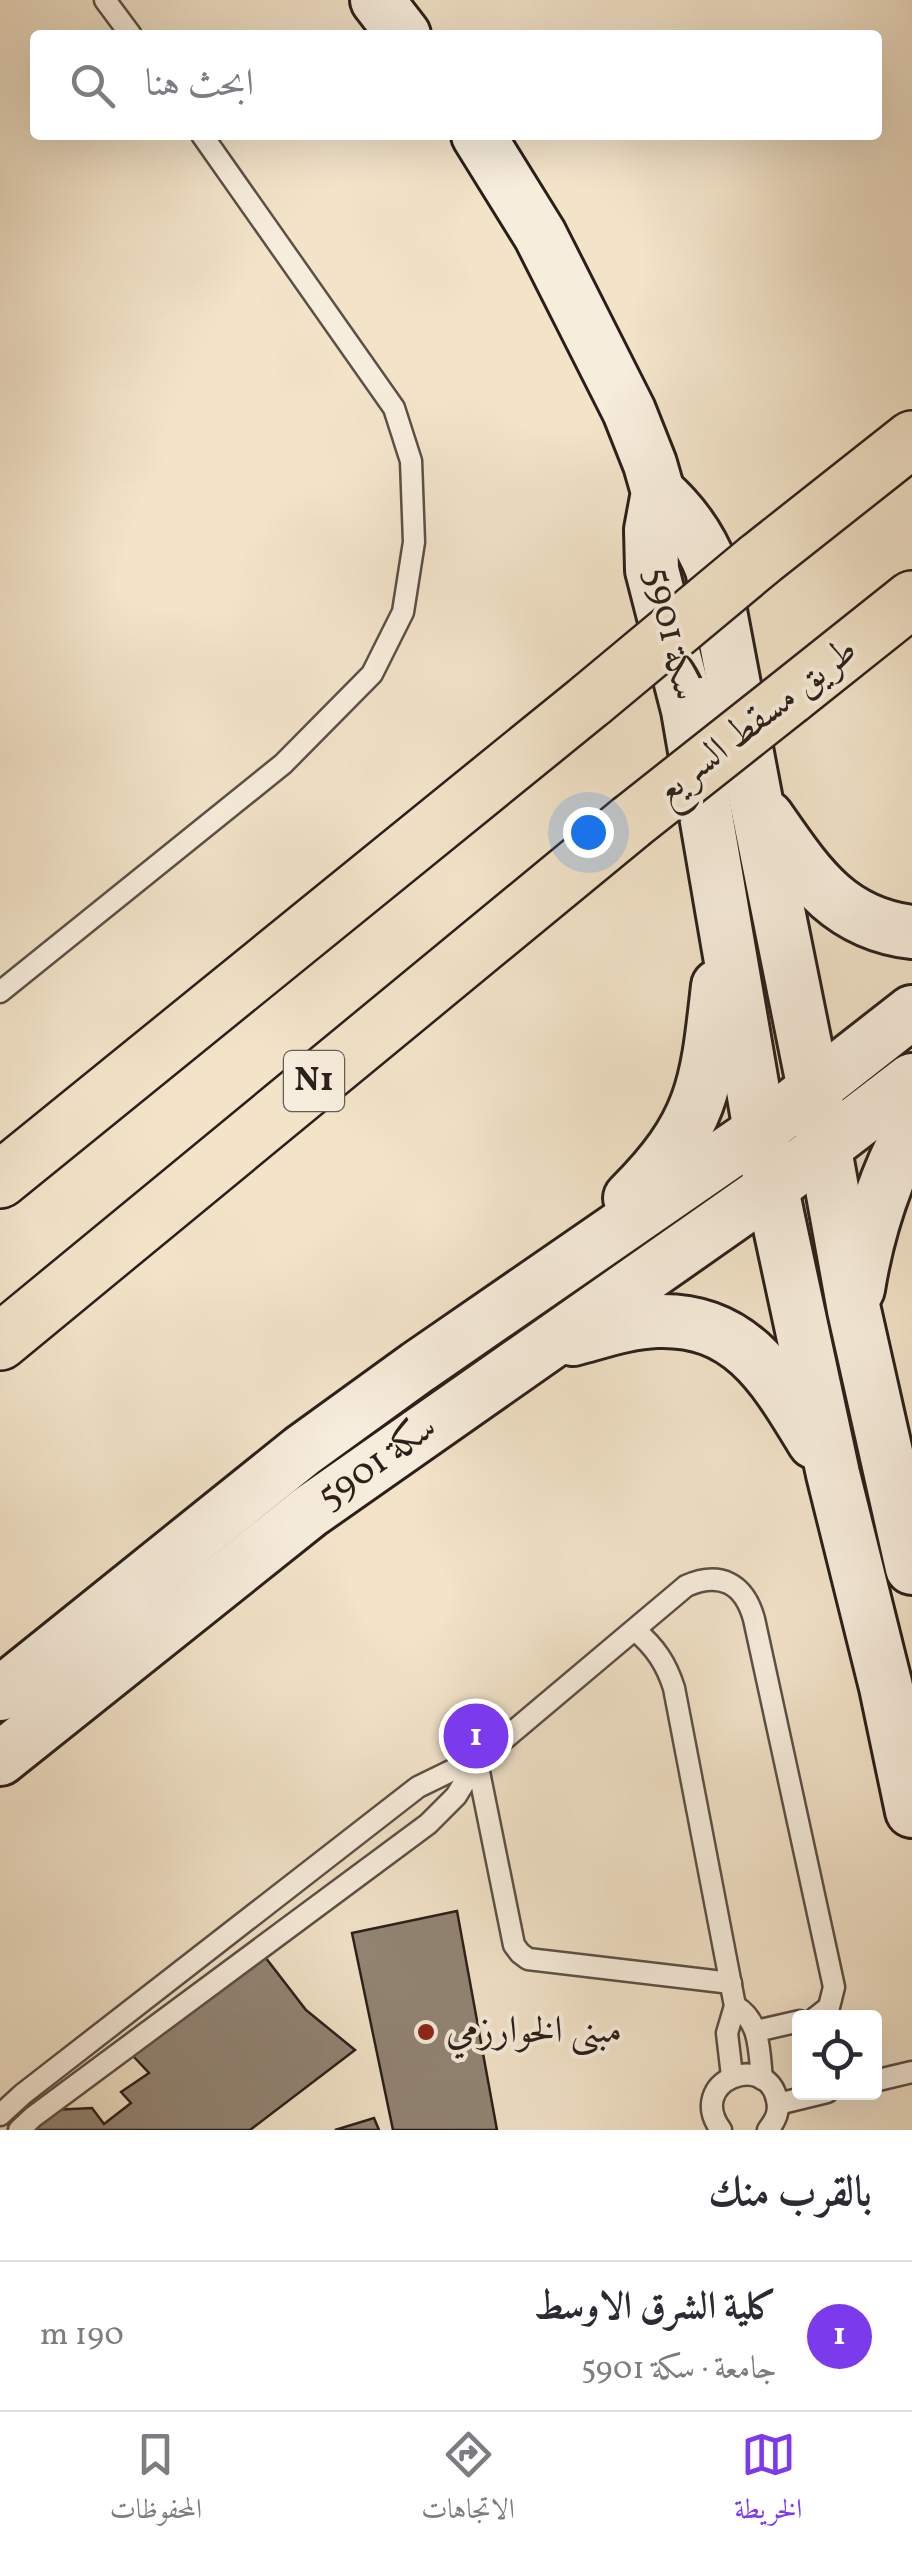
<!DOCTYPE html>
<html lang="ar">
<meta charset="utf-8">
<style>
:root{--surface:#fff;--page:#f7f7f7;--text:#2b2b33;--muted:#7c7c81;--line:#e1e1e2;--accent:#7c3aed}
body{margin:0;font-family:Vollkorn,Amiri,serif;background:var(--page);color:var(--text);direction:rtl}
.controls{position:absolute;right:30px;bottom:30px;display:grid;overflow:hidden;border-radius:10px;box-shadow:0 10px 40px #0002}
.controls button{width:90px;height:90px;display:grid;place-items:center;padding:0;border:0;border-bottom:2px solid var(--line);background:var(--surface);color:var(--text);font:50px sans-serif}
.you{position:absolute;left:588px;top:832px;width:35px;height:35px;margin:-25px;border:8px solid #fff;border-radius:50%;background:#1a73e8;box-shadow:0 0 0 15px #1a73e833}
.badge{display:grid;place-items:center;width:65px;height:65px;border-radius:50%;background:var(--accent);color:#fff;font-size:32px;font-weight:700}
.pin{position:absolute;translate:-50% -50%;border:5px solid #fff;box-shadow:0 2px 10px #0006}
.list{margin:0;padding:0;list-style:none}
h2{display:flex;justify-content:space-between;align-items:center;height:130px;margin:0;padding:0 40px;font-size:42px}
h2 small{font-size:32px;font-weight:400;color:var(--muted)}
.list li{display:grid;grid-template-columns:65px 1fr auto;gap:30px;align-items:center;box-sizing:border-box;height:150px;padding:0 40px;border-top:2px solid var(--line)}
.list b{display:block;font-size:38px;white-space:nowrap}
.list p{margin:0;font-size:32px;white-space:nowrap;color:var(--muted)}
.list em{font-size:32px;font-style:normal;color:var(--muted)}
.icon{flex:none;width:55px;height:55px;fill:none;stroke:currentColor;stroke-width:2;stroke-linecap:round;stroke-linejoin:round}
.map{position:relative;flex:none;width:912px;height:2130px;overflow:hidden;direction:ltr}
.search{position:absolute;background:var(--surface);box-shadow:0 10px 40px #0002;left:30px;right:30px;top:30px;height:110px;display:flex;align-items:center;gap:25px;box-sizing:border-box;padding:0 35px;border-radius:10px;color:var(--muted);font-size:38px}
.sheet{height:280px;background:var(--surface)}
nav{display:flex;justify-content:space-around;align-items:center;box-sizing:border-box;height:140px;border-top:2px solid var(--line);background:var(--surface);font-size:28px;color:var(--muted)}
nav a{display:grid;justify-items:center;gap:5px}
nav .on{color:var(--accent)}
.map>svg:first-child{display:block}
.building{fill:#928575;stroke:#2b1f1a;stroke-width:2.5}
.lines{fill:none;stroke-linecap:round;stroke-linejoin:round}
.lane-casing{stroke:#5d5046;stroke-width:25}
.secondary-casing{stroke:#2b1f1a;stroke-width:58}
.highway-casing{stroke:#2b1f1a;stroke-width:60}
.lane{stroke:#f7eddc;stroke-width:20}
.secondary{stroke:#f7eddc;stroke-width:52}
.highway{stroke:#f2e3c9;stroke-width:55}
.highway-bridge-casing{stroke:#2b1f1a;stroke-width:60;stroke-linecap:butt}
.highway-bridge{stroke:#f2e3c9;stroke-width:55}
.poi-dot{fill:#8f2418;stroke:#f7eddc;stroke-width:4}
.labels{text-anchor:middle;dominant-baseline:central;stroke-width:8;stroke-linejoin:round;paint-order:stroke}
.shield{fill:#f7eddc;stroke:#685d54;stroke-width:2.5}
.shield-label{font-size:35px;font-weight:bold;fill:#2b1f1a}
.street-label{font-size:38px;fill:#2b1f1a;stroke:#f7eddc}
.poi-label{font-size:38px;fill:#2b1f1a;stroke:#f7eddc;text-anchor:start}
</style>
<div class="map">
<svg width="912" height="2130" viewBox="0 0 912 2130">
<rect width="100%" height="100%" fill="#f2e3c9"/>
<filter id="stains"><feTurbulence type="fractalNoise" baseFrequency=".002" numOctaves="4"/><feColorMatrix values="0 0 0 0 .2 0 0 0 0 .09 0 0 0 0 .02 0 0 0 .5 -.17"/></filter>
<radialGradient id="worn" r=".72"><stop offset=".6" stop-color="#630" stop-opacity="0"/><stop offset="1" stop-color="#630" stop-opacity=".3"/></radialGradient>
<g class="building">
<polygon points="457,1911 497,2130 393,2130 352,1933"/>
<polygon points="262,1953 306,2010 355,2050 250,2130 8,2130 11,2112 92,2108 104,2124 131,2103 121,2092 149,2073 133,2056"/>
<polygon points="374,2118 379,2130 335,2130"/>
</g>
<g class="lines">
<g class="lane-casing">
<g id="lane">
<polyline points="105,0 131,35"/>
<polyline points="0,992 283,764 372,674 403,612 414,542 411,461 394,408 202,135"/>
<path d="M635,1630C655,1647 666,1663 674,1688L735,2006L727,2033L732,2076"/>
<polyline points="477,1762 514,1945 520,1953 528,1959 731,1983"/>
<path d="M735,2006C761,2021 759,2052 762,2079"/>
<polyline points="756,2031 800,2021"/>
<polyline points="874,2081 912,2072"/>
<polyline points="778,2104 827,2092"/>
<polyline points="0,2115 23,2094 418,1787 457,1768 477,1762"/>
<path d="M19,2130L33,2117L428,1824L456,1796L477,1762L686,1586C720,1571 744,1583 754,1619L834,1987L829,2007L815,2018"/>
<path d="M721,2130C685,2081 767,2050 777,2100C780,2112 775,2121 768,2130"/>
</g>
</g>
<g class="secondary-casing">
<g id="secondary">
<polyline points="377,0 404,35"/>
<polyline points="478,135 540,235 629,411 650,464 658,492 651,530 652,570 688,710 760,1131 778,1218 833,1474 886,1687 912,1811"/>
<path d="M658,492C683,514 700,538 712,569L756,801L814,1089L854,1310L912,1568"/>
<path d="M767,817C807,874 837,923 912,932"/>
<path d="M630,1198C704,1124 707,1085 718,986"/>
<path d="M858,1289C867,1233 885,1177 912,1127"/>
<path d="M573,1339C600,1332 628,1322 657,1321C742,1318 775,1378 814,1442"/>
<polyline points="0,1694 302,1451 418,1367 760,1131 912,1012"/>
<polyline points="0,1759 309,1512 771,1188 912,1080"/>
</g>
</g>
<g class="highway-casing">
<g id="highway">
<polyline points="759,560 912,439"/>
<polyline points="789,697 912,599"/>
<polyline points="0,1180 591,700"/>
<polyline points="0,1342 631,822"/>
</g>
</g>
<use href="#lane" class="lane"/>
<use href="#secondary" class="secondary"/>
<use href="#highway" class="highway"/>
<g class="highway-bridge-casing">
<g id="highway-bridge">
<polyline points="591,700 759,560"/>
<polyline points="631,822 789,697"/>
</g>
</g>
<use href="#highway-bridge" class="highway-bridge"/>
</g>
<circle class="poi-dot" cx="426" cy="2032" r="10"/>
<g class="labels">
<rect class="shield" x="284" y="1051" width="60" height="60" rx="8"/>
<g class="shield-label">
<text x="314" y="1081">N1</text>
</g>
<g class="street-label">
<text transform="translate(670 634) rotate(77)">سكة 5901</text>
<text transform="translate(757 722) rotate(-38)">طريق مسقط السريع</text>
<text transform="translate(378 1463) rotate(-35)">سكة 5901</text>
</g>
<g class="poi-label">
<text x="446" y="2032">مبنى الخوارزمي</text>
</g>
</g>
<rect width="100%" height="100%" filter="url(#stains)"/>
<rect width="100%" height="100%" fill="url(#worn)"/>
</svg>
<div class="controls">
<button><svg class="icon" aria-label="locate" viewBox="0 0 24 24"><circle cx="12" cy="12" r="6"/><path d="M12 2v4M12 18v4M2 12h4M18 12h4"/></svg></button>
</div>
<div class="you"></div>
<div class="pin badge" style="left:476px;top:1736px">1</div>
<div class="search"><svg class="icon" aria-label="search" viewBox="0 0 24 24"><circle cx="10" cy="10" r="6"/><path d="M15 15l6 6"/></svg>ابحث هنا</div>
</div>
<section class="sheet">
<h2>بالقرب منك<small></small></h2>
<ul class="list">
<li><span class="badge">1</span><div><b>كلية الشرق الاوسط</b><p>جامعة · سكة 5901</p></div><em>190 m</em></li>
</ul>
</section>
<nav>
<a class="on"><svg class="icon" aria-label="map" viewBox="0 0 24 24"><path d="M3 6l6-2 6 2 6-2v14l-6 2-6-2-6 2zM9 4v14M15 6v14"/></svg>الخريطة</a>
<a><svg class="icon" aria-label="directions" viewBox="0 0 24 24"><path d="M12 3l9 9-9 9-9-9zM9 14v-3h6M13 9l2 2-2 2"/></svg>الاتجاهات</a>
<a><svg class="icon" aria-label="saved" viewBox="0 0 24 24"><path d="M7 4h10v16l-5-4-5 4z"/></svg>المحفوظات</a>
</nav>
